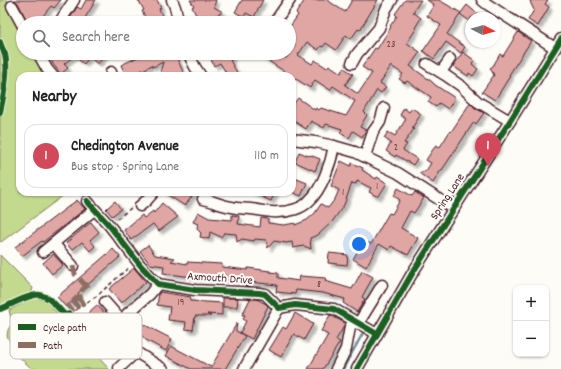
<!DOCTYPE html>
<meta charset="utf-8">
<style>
:root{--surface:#fff;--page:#f6f6f6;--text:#222;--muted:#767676;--line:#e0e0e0;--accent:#d1495b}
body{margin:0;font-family:Dekko,sans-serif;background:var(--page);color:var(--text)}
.controls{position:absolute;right:12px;bottom:12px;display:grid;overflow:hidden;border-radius:8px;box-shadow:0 1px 3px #0004}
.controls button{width:36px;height:36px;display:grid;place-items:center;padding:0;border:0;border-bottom:1px solid var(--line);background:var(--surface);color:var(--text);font:20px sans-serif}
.compass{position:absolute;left:465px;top:12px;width:36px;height:36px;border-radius:50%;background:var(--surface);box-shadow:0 1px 3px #0004;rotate:96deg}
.you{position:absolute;left:359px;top:244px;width:14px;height:14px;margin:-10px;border:3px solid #fff;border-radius:50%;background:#1a73e8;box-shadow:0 0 0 6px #1a73e833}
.badge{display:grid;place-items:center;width:26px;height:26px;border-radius:50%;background:var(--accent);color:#fff;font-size:13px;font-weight:700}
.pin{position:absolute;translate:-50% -33px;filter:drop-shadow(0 1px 2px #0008)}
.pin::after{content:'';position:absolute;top:21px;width:14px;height:12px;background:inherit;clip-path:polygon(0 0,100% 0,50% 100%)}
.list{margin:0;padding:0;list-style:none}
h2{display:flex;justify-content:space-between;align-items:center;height:52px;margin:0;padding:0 16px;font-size:17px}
h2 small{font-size:13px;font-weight:400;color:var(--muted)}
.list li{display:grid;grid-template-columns:26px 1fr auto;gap:12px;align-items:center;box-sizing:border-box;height:64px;margin:0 8px 8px;padding:0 8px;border:1px solid var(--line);border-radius:12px}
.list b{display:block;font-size:15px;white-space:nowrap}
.list p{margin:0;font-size:13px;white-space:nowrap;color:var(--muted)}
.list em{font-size:13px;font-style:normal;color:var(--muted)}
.icon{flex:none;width:22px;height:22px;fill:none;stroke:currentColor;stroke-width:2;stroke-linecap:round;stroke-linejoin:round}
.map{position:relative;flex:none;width:561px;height:369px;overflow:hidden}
.search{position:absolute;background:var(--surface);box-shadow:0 1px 3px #0004;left:16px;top:16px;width:280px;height:44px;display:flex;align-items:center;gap:10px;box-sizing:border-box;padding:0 14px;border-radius:22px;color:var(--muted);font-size:15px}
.panel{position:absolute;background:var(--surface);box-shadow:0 1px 3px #0004;left:16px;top:72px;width:280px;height:124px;border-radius:12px}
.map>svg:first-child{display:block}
.green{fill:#c2d98e;stroke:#867c5c}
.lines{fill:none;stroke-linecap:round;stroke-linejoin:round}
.stream{stroke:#738ea0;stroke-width:2.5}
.building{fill:#e0a6a4;stroke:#4a1f2b;filter:url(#shadow)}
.minor-casing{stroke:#4a1f2b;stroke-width:13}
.path{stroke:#4a1f2b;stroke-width:1.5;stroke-dasharray:4 3;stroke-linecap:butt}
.minor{stroke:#fdfcf7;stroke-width:10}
.quiet{stroke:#8d6e63;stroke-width:5;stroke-dasharray:10 5;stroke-linecap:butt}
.cycleway-casing{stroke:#fdfcf7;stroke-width:8}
.cycleway{stroke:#1b5e20;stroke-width:6}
.labels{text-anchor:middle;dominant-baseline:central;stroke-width:4;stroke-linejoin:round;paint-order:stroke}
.number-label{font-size:10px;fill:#704149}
.street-label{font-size:12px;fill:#4a1f2b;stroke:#fdfcf7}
.key{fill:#fdfcf7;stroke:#c7baba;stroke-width:1}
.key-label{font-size:11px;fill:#4a1f2b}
</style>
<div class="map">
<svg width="561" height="369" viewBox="0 0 561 369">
<defs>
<filter id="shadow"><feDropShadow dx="3.5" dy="3.5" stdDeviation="1" flood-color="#0004"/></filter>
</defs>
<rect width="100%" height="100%" fill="#fdfcf7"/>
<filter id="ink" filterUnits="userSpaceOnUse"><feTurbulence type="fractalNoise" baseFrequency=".025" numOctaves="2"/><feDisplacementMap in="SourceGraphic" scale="8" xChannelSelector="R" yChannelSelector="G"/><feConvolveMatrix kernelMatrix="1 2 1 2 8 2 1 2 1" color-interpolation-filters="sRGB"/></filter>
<g filter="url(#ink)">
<g class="green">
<polygon points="0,0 7,0 23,32 23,53 34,53 47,76 20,76 20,192 68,192 1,242 0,241"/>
<polygon points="0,255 33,288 31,294 22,298 0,306"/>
<polygon points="35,297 46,301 109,369 32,369 17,355 7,336 8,330 12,323 9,310"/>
</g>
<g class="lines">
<polyline class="stream" points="343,369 363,333"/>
</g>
<g class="building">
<polygon points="14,0 61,0 54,8 51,6 43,16 48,23 31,23 25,17 18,3"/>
<polygon points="86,0 96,0 82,23 67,23 77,7 81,9"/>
<polygon points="138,0 157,0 161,8 159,9 165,21 161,23 148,23 142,11 144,10"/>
<polygon points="190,0 216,0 214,7 223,12 213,17 219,23 199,23 195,16 196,15 192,7 194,6"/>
<polygon points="242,0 263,0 254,17 246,13 244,17 235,12"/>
<polygon points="305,0 327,0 345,12 352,0 378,0 360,30 358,29 351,39 346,35 336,50 326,43 323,47 321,46 318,50 307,42 298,55 312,64 315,60 327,68 329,65 341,73 344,68 353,74 345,85 358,94 372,73 362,67 375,48 377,49 391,27 390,26 397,16 395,14 405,0 421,0 413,12 421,18 415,28 416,29 407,43 420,52 410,66 431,81 435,85 455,98 448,109 439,103 436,107 428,102 431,97 407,81 405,83 399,79 403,74 391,66 380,83 386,87 381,93 377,90 364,112 367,115 360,127 366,130 362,137 353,131 349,138 340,133 342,129 326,124 324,128 311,121 306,129 292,120 292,106 298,98 315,110 316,108 319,110 321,108 346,116 355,101 333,86 330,90 315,80 310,88 256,53 277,53 286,58 295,45 289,41 289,28 298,15 296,13"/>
<polygon points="427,0 439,0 461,13 447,34 465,47 461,53 446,42 434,59 423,51 441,25 427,16 434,5"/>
<polygon points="530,0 548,0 545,4 549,7 538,26 528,20 534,10 531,4"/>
<polygon points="467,5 474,11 485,18 471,18 471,22 460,14"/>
<polygon points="518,32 531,41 509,75 510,76 495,100 482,92 494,75 490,68 493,66 500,54 503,56"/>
<polygon points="463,52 474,60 472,64 478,69 473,76 469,73 468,76 453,66"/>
<polygon points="45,53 106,53 98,64 89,57 84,64 74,56 64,64 68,68 61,74 52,63 53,63"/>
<polygon points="146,53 181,53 176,56 185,76 159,76 163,62 153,67 152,65 137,73 139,76 126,76 121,65"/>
<polygon points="208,53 229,53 232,58 230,59 231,62 239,76 228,76 220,63 214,66"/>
<polygon points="470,103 475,108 484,113 476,124 474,122 442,170 441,170 433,183 419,173 426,171 431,163 426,160 436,145 440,147 450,131 451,132"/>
<polygon points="404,108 409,112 412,108 421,114 412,128 414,129 404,143 407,144 403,150 417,159 413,165 396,155 395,157 386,151 391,143 384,138 388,132 395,136 406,119 400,115"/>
<polygon points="299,152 309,156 310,155 320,159 315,171 295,162"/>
<polygon points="341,161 351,166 352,163 363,168 362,170 376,179 377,177 387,183 379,196 376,196 369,192 371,188 357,181 356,184 352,183 344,205 332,222 318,235 310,238 311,249 304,246 293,248 292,242 286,243 274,241 268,248 266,240 255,239 254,241 242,239 237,242 236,234 224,233 221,237 210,232 209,239 200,237 201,233 197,229 198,224 193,222 198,212 209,218 232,220 232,215 239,216 238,224 260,227 261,218 268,219 268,223 284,225 295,223 295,225 307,220 315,213 321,204 328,208 335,199 339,190 331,186"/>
<polygon points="292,177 307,183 301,196 292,192"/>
<polygon points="398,188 412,196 415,192 424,198 414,213 410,211 401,228 418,238 408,255 391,246 389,250 379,244 366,267 353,259 364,240 371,244 389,213 392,214 400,200 394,196"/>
<polygon points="163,192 195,192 185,206"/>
<polygon points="251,192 275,192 271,201"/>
<polygon points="77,200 85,209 43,242 42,241 22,256 15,247"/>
<polygon points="115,201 121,209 112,216 106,209"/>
<polygon points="162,203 178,217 159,231 153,224 131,240 124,230 142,215 144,218 153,211 154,213"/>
<polygon points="91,222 99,232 90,240 95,246 90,251 82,242 72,250 66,243"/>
<polygon points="148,245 155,255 175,258 171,261 187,264 187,262 222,264 222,267 247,270 248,268 270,271 270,272 278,273 278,278 299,281 300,276 326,278 325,281 352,289 362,271 373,277 362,297 365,299 357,312 343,303 345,299 323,293 296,290 295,294 276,292 277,285 222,279 184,276 163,273 164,266 150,264 140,251"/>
<polygon points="113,249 120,257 78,293 79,295 66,307 57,297"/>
<polygon points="329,253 348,255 347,265 328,263"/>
<polygon points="53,254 63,265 52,274 43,263"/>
<polygon points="134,268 146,282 121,303 109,289"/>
<polygon points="160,292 191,297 190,301 222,303 222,315 207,314 211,316 195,316 193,330 185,329 186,322 168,320 170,307 157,305 159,293"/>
<polygon points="223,298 238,298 237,307 223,307"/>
<polygon points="250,299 257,299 266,304 268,306 252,339 240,333 246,321 243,319 245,315 242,315"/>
<polygon points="97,305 119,329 124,348 126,352 118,354 114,343 88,313"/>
<polygon points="295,313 313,324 304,340 294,334 281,357 269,350 283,327 286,329"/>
<polygon points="330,315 345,323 343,328 336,340 340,342 323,369 308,369 328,335 321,331"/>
<polygon points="139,322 172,339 166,351 146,340 134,327"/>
<polygon points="237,323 236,331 245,336 225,369 191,369 166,356 171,346 211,367"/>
</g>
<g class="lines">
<g class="minor-casing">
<g id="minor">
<polyline points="172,0 175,7 179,23"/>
<polyline points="482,0 487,4 555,48"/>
<polyline points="12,6 23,26"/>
<polyline points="59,23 74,0"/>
<polyline points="274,23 290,0"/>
<polyline points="38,53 47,69 53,76"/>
<polyline points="188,53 195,67 201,76"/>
<polyline points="352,63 357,54 379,28 386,9 392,0"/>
<polyline points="427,64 445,75 461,86 478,102 510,121"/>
<polyline points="111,72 112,76"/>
<polyline points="441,72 450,59"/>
<polyline points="292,139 315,142 334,146 355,152 398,173 454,209"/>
<polyline points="363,156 366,153 373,132 380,122 384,108"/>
<path d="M203,199C213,201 222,206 232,207C238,209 245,208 251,209C260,210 269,213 278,212C288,212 302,209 309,201C322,189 331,163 334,146"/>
<polyline points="87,201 109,225 141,266 158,284 195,290 259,293 265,294 279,308 295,305 334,309 377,334"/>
<polyline points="140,206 147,200 154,192"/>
<polyline points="54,244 73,266"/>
<polyline points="43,252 94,210"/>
<polyline points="158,284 150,294 127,314 124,322 125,328 130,346 136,352 163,369"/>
<polyline points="105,302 120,319 124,322"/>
<polyline points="358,324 382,285"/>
<polyline points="119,368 136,352"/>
<polyline points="244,369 279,308"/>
<polyline points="336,369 346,349 350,327 354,321"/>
<polyline points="357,369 413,272 510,121 561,39"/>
</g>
</g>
<g class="path">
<polyline points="117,219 131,208"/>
<polyline points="70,314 98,295 127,269 130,268"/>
</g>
<use href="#minor" class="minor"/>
<g class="quiet">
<polyline points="73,266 75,274 86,286"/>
<polyline points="78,297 84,305"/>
<polyline points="73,301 79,308"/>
<polyline points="74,312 68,306 80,295 79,293 91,282"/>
</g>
<g class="cycleway-casing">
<g id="cycleway">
<path d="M0,42C1,46 3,50 5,54C9,71 4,95 0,112"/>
<polyline points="87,201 109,225 141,266 158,284 195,290 259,293 265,294 279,308 295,305 334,309 377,334"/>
<path d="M0,309C8,306 34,292 41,295C51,298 58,308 65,315L70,314"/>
<polyline points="357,369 413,272 510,121 561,39"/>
</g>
</g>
<use href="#cycleway" class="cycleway"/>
</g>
</g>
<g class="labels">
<g class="number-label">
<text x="391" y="45">23</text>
<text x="396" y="148">2</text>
<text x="377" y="187">1</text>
<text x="343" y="193">1</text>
<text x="319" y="285">8</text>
<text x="181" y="303">19</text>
</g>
<g class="street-label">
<text transform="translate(448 197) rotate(-57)">Spring Lane</text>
<text transform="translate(220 279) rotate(4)">Axmouth Drive</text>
</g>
</g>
<rect x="10" y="313" width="132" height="46" rx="6" class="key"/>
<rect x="18" y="324" width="18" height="6" fill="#1b5e20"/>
<rect x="18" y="342" width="18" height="6" fill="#8d6e63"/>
<g class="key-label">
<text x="43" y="331">Cycle path</text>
<text x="43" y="349">Path</text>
</g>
</svg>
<div class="controls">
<button>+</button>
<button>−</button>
</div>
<svg class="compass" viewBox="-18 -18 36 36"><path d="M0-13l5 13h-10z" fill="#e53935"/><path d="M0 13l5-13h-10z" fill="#767676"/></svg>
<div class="you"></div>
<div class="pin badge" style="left:488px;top:166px">1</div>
<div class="search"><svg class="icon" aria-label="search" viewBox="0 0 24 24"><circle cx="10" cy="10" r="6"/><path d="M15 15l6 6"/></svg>Search here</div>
<section class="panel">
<h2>Nearby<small></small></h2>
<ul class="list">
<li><span class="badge">1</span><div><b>Chedington Avenue</b><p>Bus stop · Spring Lane</p></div><em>110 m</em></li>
</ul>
</section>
</div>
